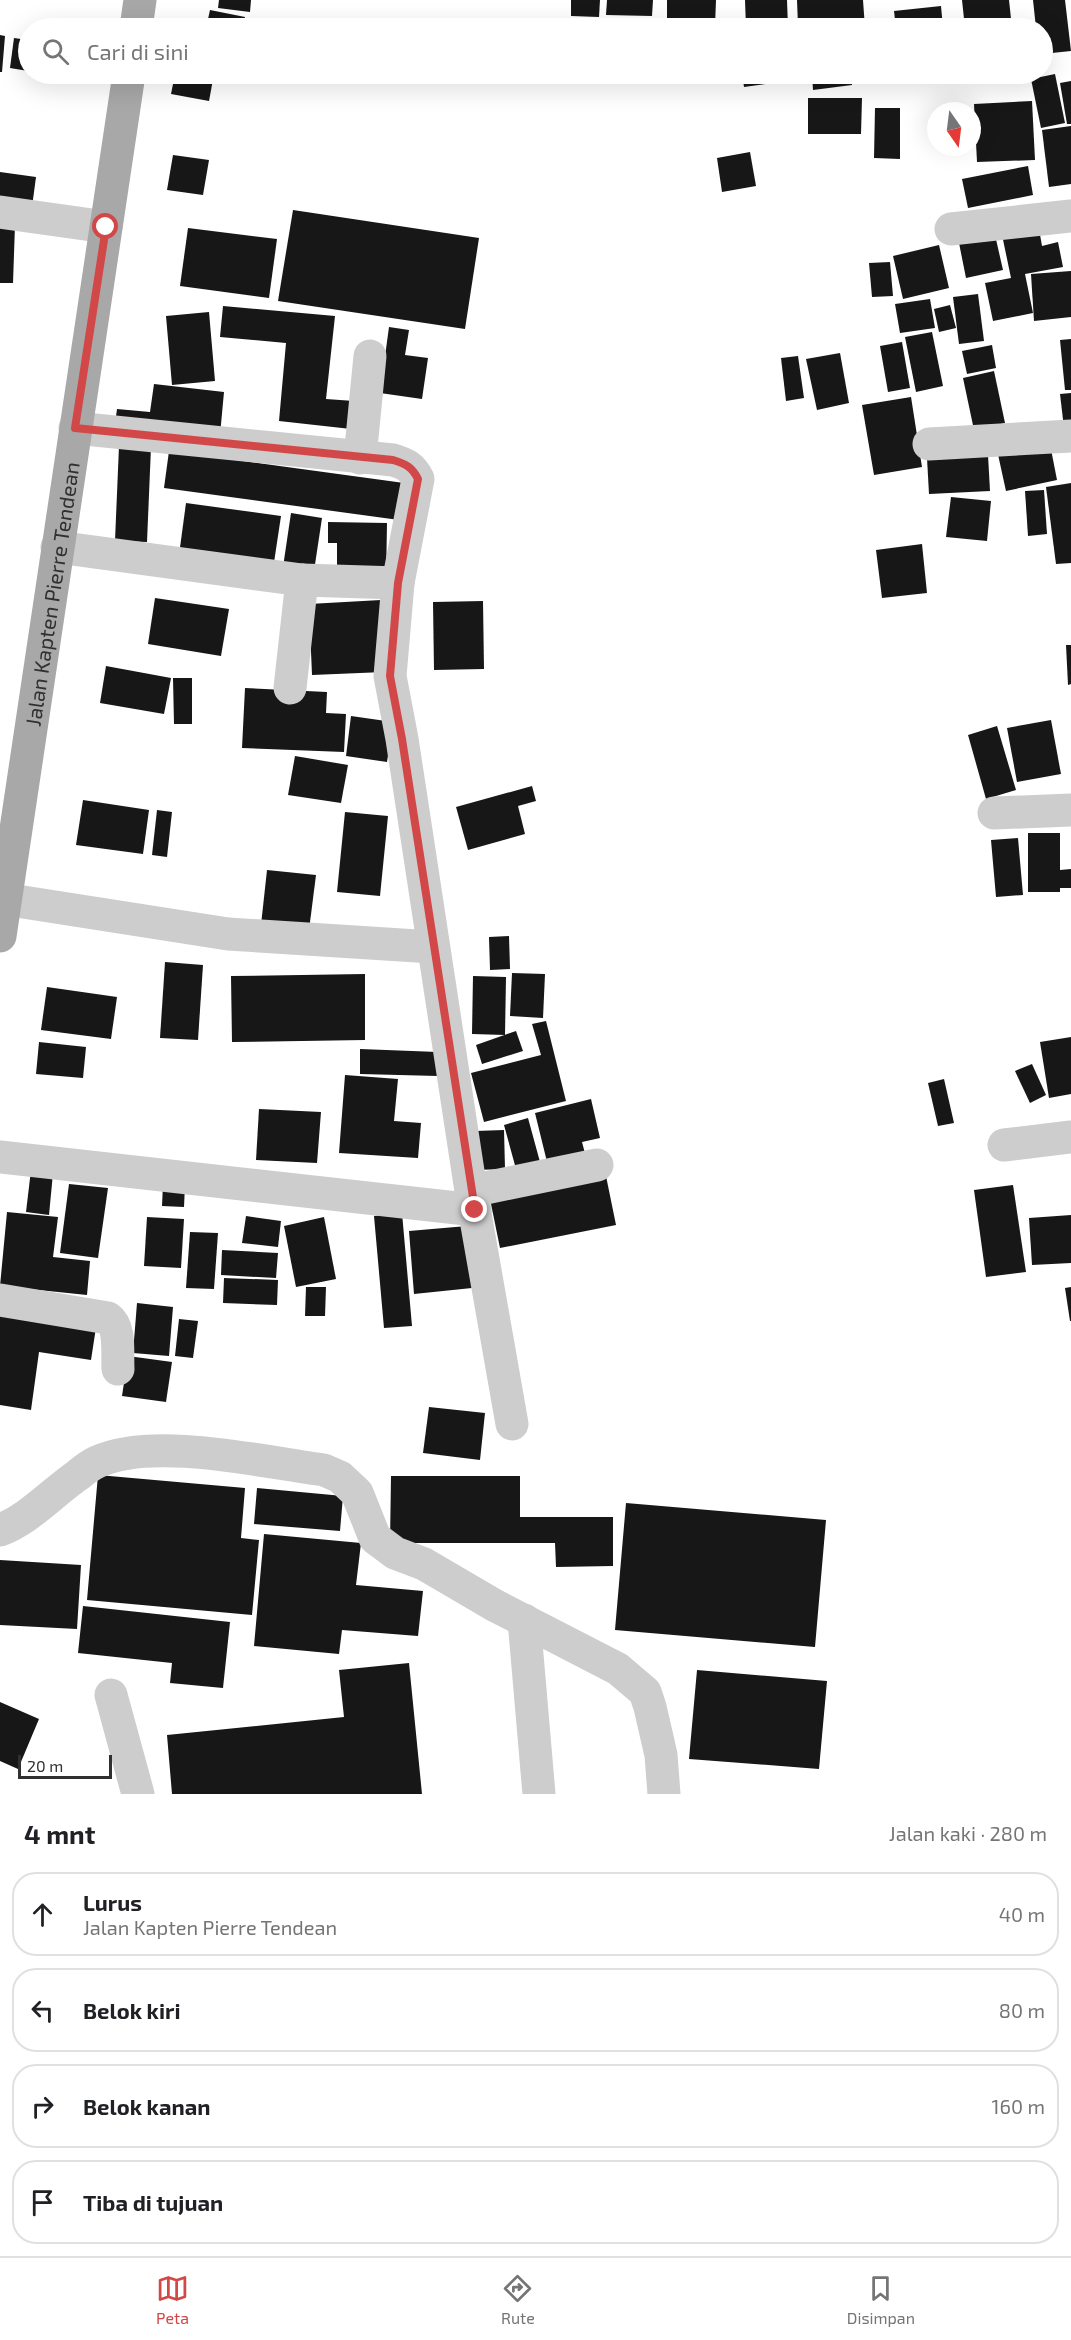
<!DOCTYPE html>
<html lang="id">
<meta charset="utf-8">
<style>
:root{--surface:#fff;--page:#f2f2f2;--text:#202124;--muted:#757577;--line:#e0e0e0;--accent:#d24848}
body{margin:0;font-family:"Exo 2",sans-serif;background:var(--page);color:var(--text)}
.compass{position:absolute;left:927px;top:102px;width:54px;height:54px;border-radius:50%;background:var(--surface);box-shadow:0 6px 24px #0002;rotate:166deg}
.scale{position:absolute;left:18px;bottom:15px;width:94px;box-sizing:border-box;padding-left:6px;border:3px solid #303030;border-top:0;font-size:16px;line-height:21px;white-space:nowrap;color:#303030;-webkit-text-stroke:4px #fff;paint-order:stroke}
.stop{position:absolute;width:18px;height:18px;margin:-14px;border:4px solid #d24848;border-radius:50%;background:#fff}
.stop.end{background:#d24848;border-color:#fff;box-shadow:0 2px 6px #0008}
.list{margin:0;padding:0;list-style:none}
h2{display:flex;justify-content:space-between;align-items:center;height:78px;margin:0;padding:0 24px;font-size:26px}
h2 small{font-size:20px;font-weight:400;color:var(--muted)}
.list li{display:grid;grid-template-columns:39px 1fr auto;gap:18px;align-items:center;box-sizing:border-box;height:84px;margin:0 12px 12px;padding:0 12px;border:2px solid var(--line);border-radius:24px}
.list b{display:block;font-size:22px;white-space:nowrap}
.list p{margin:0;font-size:20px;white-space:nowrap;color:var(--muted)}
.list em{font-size:20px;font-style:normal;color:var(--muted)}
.icon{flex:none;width:33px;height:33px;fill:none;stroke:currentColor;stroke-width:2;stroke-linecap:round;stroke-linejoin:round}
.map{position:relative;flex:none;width:1071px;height:1794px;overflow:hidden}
.search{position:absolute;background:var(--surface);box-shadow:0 6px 24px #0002;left:18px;right:18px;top:18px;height:66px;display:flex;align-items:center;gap:15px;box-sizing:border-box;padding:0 21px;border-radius:33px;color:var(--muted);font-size:22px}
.sheet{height:462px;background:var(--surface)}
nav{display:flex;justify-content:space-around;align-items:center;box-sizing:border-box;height:84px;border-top:2px solid var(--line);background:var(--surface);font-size:16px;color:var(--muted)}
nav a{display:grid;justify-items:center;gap:3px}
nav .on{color:var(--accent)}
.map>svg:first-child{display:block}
.building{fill:#171717}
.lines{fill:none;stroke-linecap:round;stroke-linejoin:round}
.minor{stroke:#cdcdcd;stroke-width:33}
.major{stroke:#a8a8a8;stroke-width:33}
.route{stroke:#d24848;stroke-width:8}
.labels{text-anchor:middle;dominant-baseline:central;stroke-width:6;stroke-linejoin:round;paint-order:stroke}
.street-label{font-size:21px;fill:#303030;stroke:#fff}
</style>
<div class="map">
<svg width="1071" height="1794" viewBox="0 0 1071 1794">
<rect width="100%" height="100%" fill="#fff"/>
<g class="building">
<polygon points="219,0 251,0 250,12 218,8"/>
<polygon points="571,0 600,0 599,17 571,16"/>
<polygon points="607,0 653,0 652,16 606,15"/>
<polygon points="667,0 716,0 715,26 667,26"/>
<polygon points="745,0 787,0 788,28 746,28"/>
<polygon points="797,0 863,0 865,28 812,28 812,25 798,26"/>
<polygon points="962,0 1009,0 1012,28 965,28"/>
<polygon points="1033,0 1065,0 1071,51 1042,54 1042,28 1036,28"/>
<polygon points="941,6 943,28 896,28 894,11"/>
<polygon points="210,10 245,17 243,28 206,28"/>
<polygon points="0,35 5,36 2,72 0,72"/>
<polygon points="14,38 28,40 28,71 10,68"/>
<polygon points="56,74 92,74 91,80"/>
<polygon points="175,74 214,74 209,101 171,94"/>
<polygon points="742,74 785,74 786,81 744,87"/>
<polygon points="812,74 850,74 852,85 813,90"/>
<polygon points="967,74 994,74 994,75 967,78"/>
<polygon points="1055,74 1065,123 1041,128 1031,79"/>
<polygon points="1071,81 1071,124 1067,124 1060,83"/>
<polygon points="808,98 862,98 861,134 808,134"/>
<polygon points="1032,101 1035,160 977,162 974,104"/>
<polygon points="875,108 900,108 900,159 874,158"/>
<polygon points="1071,126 1071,184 1049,187 1042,130"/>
<polygon points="750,152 756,186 722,192 717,158"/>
<polygon points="173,155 209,160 203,195 167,190"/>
<polygon points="1028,166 1033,195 968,208 962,179"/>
<polygon points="0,172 36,177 32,207 0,203"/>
<polygon points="293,210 479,238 465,329 278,301"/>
<polygon points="1038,223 1042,246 1058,242 1063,267 1025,274 1033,313 993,321 985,283 1011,278 1001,230"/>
<polygon points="0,225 15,225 13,283 0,283"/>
<polygon points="188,228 277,239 269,298 180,286"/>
<polygon points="995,235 1003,270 966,278 959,243"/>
<polygon points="939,245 949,288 903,299 893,256"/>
<polygon points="890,262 893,296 872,297 869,263"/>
<polygon points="1071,271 1071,317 1034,321 1031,274"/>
<polygon points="978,294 984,341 959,344 953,297"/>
<polygon points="930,299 935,328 900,333 895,304"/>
<polygon points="950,305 956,328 939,332 934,309"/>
<polygon points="223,306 335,316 326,399 354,401 351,429 279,421 286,343 220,337"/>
<polygon points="209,312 215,381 172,385 166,316"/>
<polygon points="389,327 409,330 405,355 428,358 422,399 380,393"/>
<polygon points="932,332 943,386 916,392 905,337"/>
<polygon points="1071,339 1071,390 1065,390 1060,340"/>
<polygon points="902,342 910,388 888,392 880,346"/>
<polygon points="992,345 996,368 967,374 962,351"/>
<polygon points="840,353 849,403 817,410 806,359"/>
<polygon points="798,356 804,398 786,401 781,358"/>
<polygon points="994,371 1005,423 974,430 963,378"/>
<polygon points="154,384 224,392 220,435 115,424 117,409 150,412"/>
<polygon points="1071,393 1071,427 1064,428 1060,394"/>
<polygon points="911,397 922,467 874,475 862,405"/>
<polygon points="1049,439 1057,480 1006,491 997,450"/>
<polygon points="119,446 151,447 147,542 115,541"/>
<polygon points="169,451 404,483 399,520 164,488"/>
<polygon points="988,455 990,491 929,494 927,458"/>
<polygon points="1071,483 1071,563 1056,564 1046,487"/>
<polygon points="1044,490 1047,534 1028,536 1025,491"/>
<polygon points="951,497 991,501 987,541 946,537"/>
<polygon points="186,503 281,516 273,569 179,555"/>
<polygon points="291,513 322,518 314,571 283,567"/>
<polygon points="328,522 387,523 386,580 337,579 337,543 328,543"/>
<polygon points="922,544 927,593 882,598 876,550"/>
<polygon points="155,598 229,609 221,656 148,644"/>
<polygon points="381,600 384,672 312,675 309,604"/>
<polygon points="483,601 484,669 434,670 433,602"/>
<polygon points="1066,645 1071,645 1071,684 1068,685"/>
<polygon points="106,666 171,678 164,714 100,703"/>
<polygon points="173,678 192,678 192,724 174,724"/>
<polygon points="245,688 327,692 326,713 346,714 344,752 242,748"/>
<polygon points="351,716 393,722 387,762 346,756"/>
<polygon points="1051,720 1061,774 1017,782 1007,728"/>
<polygon points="997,726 1016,790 986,799 968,735"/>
<polygon points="295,756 348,765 341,803 288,795"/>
<polygon points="532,786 536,801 518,806 525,834 468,850 456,807"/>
<polygon points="83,800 149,810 143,854 76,845"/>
<polygon points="157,810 172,812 167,857 152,855"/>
<polygon points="345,812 388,816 380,896 337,892"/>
<polygon points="1028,833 1060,833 1060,870 1071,869 1071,888 1060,888 1060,892 1028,892"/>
<polygon points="1018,838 1023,895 996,897 991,840"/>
<polygon points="267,870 316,875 309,930 261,925"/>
<polygon points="509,936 510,969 490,970 489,937"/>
<polygon points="165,962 203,965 198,1040 160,1038"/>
<polygon points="512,973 545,974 543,1018 510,1016"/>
<polygon points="365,974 365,1040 232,1042 231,976"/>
<polygon points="473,976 506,977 505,1035 472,1034"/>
<polygon points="47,987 117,997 111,1039 41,1030"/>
<polygon points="546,1021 566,1101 484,1122 471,1073 541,1055 532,1024"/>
<polygon points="516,1031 523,1051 482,1064 476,1045"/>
<polygon points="1071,1037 1071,1094 1049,1098 1040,1042"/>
<polygon points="39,1042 86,1047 83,1078 36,1074"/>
<polygon points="360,1049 438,1052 438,1076 360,1074"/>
<polygon points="1032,1064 1046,1095 1030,1103 1015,1071"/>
<polygon points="345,1075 398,1079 394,1121 421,1123 418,1158 339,1153"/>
<polygon points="944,1079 954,1123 938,1126 928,1083"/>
<polygon points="591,1099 600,1138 582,1142 587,1161 549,1170 535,1113"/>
<polygon points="259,1109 321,1112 317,1163 256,1160"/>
<polygon points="528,1118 540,1162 516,1169 504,1125"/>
<polygon points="504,1130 505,1169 476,1170 475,1131"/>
<polygon points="31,1170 53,1173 49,1215 26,1212"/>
<polygon points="606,1176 616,1225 500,1248 490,1199"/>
<polygon points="69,1184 108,1188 98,1258 60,1253"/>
<polygon points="163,1184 185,1185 184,1207 162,1206"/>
<polygon points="1013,1185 1026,1272 986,1277 974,1190"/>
<polygon points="7,1212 58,1217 53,1257 90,1261 87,1295 0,1286"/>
<polygon points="402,1213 412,1326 384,1328 374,1216"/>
<polygon points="1071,1215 1071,1263 1032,1265 1029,1218"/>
<polygon points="246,1216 281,1221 278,1247 242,1243"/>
<polygon points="147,1217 184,1219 181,1268 144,1266"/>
<polygon points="324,1217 336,1279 296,1287 284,1226"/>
<polygon points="467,1226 472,1288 414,1294 409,1231"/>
<polygon points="190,1232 218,1233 214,1289 186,1288"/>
<polygon points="222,1250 278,1253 276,1278 221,1275"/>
<polygon points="224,1278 278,1280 277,1305 223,1303"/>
<polygon points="306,1287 326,1287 325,1316 305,1316"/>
<polygon points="1071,1287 1071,1321 1070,1321 1065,1288"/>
<polygon points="137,1303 173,1307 169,1356 133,1353"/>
<polygon points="0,1306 97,1321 91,1360 39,1352 31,1410 0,1405"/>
<polygon points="179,1319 198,1321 193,1358 175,1356"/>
<polygon points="128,1356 172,1362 166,1402 122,1396"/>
<polygon points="429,1407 485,1413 480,1460 423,1453"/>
<polygon points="98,1475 245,1488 241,1538 259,1540 252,1615 87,1600"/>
<polygon points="391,1476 520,1476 520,1517 613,1517 613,1566 556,1567 555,1543 390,1543"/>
<polygon points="257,1488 343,1496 340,1531 254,1524"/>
<polygon points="626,1503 826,1520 815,1647 615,1630"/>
<polygon points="264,1534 361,1543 356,1585 423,1591 418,1636 342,1630 339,1654 254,1646"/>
<polygon points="0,1560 81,1565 77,1629 0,1625"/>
<polygon points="83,1606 230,1622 223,1688 170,1683 172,1663 78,1653"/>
<polygon points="409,1663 422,1794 172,1794 167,1735 344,1717 339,1670"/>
<polygon points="697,1670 827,1681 819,1769 689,1759"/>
<polygon points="0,1702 39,1719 18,1769 0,1761"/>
</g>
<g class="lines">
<g class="minor">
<polyline points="0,212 106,227"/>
<polyline points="951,229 1071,216"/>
<path d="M75,428L393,460C406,464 412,467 418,479L398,583L390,676L402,739L471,1191L512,1424"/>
<polyline points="929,444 1071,436"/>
<polyline points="360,458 370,356"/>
<polyline points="57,547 302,580 398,583"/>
<polyline points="290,688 302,580"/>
<polyline points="994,813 1071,810"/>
<polyline points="4,899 228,934 433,947"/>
<polyline points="1004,1145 1071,1137"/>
<polyline points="0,1157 475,1210"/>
<polyline points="471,1191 597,1165"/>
<path d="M0,1300L108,1318C121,1327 117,1354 118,1369"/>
<path d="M0,1530C29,1519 52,1493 78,1475C84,1470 90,1465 97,1462C153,1436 263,1462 324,1470L340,1477L357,1493L375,1538L395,1553L424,1564L494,1605L618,1669L645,1692L650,1707L661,1755L664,1794"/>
<polyline points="524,1620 539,1794"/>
<polyline points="111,1695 138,1794"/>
</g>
<g class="major">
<polyline points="136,28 140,0"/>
<path id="s1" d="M0,936L129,74"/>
</g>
</g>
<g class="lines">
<path class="route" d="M106,227L75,428L393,460C406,464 412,467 418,479L398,583L390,676L402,739L475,1210"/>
</g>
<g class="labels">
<g class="street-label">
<text stroke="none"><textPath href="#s1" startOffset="346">Jalan Kapten Pierre Tendean</textPath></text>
</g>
</g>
</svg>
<svg class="compass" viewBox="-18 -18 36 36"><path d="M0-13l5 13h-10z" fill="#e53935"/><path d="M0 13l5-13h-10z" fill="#757577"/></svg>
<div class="scale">20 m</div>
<div class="stop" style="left:106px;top:227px"></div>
<div class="stop end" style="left:475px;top:1210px"></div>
<div class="search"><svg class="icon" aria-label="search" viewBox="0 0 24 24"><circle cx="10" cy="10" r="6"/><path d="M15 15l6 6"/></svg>Cari di sini</div>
</div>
<section class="sheet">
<h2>4 mnt<small>Jalan kaki · 280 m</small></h2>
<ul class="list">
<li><svg class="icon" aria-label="ahead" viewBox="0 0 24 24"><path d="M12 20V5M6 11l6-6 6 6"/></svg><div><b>Lurus</b><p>Jalan Kapten Pierre Tendean</p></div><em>40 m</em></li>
<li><svg class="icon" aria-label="left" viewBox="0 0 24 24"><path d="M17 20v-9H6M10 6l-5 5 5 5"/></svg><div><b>Belok kiri</b></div><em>80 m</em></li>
<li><svg class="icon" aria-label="right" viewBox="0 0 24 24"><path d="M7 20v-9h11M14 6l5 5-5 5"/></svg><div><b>Belok kanan</b></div><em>160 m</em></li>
<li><svg class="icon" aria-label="arrive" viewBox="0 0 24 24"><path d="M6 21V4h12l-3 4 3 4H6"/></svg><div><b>Tiba di tujuan</b></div></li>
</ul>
</section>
<nav>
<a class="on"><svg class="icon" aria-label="map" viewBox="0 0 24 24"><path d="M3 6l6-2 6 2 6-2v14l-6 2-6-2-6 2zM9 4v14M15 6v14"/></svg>Peta</a>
<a><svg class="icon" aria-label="directions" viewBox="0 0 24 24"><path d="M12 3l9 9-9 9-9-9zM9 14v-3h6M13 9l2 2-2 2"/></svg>Rute</a>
<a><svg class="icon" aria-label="saved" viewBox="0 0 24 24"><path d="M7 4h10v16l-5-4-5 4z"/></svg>Disimpan</a>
</nav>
